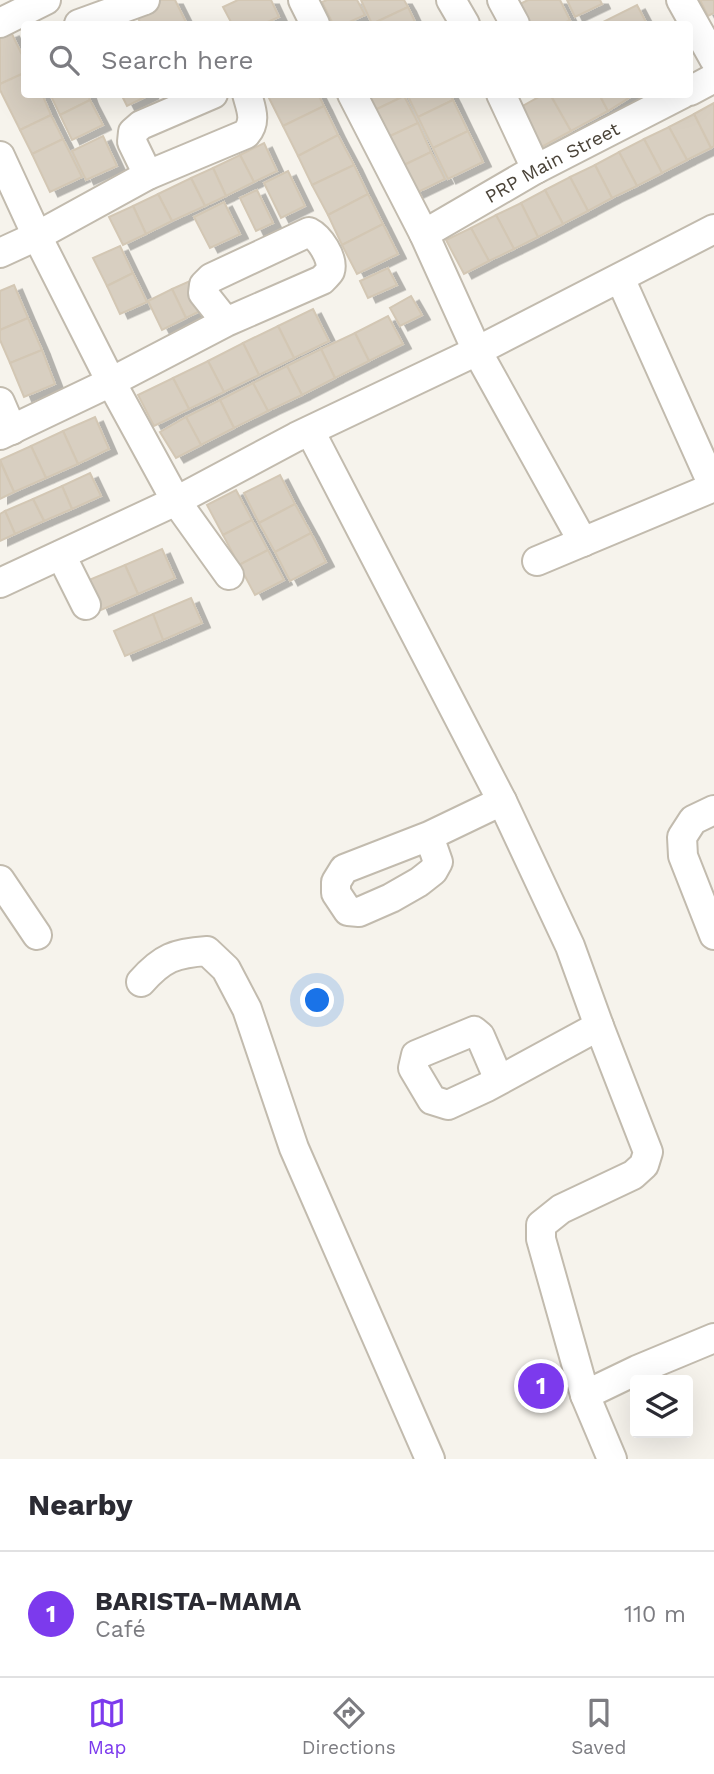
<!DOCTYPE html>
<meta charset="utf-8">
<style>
:root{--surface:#fff;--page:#f2f2f3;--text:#2b2b33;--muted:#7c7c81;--line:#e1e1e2;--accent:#7c3aed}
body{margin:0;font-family:"Work Sans",sans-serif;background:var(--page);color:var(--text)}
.controls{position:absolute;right:21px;bottom:21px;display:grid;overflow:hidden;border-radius:7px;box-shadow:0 7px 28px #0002}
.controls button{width:63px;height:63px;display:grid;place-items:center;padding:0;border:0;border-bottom:2px solid var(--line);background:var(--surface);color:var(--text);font:35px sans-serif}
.you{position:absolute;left:318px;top:1001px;width:24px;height:24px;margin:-18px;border:5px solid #fff;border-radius:50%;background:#1a73e8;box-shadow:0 0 0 10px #1a73e833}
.badge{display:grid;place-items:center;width:46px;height:46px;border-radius:50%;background:var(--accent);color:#fff;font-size:23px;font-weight:700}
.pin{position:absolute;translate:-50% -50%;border:4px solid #fff;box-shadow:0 2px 7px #0006}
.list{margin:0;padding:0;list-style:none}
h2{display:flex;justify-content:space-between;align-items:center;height:91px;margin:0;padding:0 28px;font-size:30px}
h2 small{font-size:23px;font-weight:400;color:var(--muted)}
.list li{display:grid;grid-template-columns:46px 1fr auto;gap:21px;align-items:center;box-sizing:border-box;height:126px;padding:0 28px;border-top:2px solid var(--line)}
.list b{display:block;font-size:26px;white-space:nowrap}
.list p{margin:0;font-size:23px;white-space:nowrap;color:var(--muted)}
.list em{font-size:23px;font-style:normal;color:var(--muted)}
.icon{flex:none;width:38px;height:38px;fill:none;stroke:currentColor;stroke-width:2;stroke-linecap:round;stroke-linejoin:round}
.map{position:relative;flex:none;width:714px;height:1459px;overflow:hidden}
.search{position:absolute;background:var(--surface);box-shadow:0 7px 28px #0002;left:21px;right:21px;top:21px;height:77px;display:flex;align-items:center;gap:18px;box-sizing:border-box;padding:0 24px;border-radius:7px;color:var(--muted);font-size:26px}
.sheet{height:217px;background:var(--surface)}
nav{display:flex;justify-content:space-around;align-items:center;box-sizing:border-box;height:98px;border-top:2px solid var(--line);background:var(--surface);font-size:19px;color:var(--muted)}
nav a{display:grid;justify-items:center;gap:4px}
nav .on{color:var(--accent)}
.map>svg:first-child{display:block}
.building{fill:#d8cfc1;stroke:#d3c7b4;stroke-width:2;filter:url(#shadow)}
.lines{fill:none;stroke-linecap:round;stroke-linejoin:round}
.minor-casing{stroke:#c2bbae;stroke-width:32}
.minor{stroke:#fff;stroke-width:28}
.labels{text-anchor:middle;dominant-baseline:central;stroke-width:5;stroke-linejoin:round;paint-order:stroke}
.street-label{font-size:19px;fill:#4b4439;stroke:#fff}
</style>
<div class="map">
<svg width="714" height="1459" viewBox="0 0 714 1459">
<defs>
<filter id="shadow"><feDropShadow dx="8" dy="4.5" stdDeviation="0" flood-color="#0004"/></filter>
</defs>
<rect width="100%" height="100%" fill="#f6f3ec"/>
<g class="building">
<polygon points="155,0 175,0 187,24 141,24 134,10"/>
<polygon points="238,0 271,0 279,17 263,24 232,24 223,7"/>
<polygon points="327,0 357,0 365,15 345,24 333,24 322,2"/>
<polygon points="361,0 404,0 408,7 372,24"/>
<polygon points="528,0 560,0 570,20 562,24 528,24 518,5"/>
<polygon points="567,0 600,0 602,4 575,17"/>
<polygon points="700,0 714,0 714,13 708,16"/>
<polygon points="637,5 647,24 602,24 601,23"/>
<polygon points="408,7 416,24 372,24"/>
<polygon points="11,32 24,59 24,73 0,84 0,37"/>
<polygon points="24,73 24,94 42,94 51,115 20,130 0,90 0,84"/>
<polygon points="50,94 88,94 90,100 60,115"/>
<polygon points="121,94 151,94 127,106"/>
<polygon points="271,94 318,94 324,106 283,126 268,96"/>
<polygon points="367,94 403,94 404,96 375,110"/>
<polygon points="407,94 450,94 453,100 418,117"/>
<polygon points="544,94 550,94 571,131 536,150 514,111"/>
<polygon points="550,94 599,94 608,111 571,131"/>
<polygon points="599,94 635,94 608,111"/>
<polygon points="404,96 418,123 388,137 375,110"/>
<polygon points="90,100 103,125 72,140 60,115"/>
<polygon points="453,100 468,131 433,148 418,117"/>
<polygon points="714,103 714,146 711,148 694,114"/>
<polygon points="324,106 338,135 298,156 283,126"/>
<polygon points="694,114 711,148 687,160 669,127"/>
<polygon points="51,115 63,139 32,154 20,130"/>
<polygon points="418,123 431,152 402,166 388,137"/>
<polygon points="669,127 687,160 662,173 644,139"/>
<polygon points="468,131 483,162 448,179 433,148"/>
<polygon points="338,135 354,165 312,185 298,156"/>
<polygon points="103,136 117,166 86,180 72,151"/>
<polygon points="63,139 82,177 50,192 32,154"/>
<polygon points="644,139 662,173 637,186 619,152"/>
<polygon points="264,143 277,171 254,182 240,155"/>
<polygon points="431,152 445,179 416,193 402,166"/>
<polygon points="619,152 637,186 612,198 595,165"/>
<polygon points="240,155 254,182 226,196 213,168"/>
<polygon points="354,165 368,194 328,215 312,185"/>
<polygon points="595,165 612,198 588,211 570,177"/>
<polygon points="213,168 226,196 205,206 191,178"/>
<polygon points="288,171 305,206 281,218 264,183"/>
<polygon points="570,177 588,211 563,224 545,190"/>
<polygon points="191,178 205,206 172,221 158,194"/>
<polygon points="257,190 273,223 256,231 240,198"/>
<polygon points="545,190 563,224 538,237 521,203"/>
<polygon points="158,194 172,221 146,234 133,206"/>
<polygon points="368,194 383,224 342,245 328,215"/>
<polygon points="224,202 240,234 210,248 194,217"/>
<polygon points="521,203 538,237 514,249 496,215"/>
<polygon points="133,206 146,234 123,245 109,217"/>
<polygon points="496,215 514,249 489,261 471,228"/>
<polygon points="383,224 398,254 357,274 342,245"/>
<polygon points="471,228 489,261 464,274 446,240"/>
<polygon points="120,246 133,273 107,286 93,258"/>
<polygon points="388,268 397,285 368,298 360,281"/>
<polygon points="133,273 147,302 120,314 107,286"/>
<polygon points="190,281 204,309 186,318 172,289"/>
<polygon points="14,285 28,318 0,330 0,291"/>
<polygon points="172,289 186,318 162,330 148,301"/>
<polygon points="411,296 422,315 400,326 390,308"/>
<polygon points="313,309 329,341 294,358 278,326"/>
<polygon points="388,316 403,344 369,361 355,333"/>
<polygon points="28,318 42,350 10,363 0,340 0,330"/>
<polygon points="278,326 294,358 259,375 243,343"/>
<polygon points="355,333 369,361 335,378 321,349"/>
<polygon points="243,343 259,375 224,392 208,361"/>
<polygon points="321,349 335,378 302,395 287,366"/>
<polygon points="42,350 55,384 24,397 10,363"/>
<polygon points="208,361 224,392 189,409 173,378"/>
<polygon points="287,366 302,395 268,411 253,383"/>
<polygon points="173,378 189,409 154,426 138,395"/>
<polygon points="253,383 268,411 234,428 220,400"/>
<polygon points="220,400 234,428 201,445 186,417"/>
<polygon points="95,417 109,449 78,464 63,431"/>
<polygon points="186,417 201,445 176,458 160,432"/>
<polygon points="63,431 78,464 46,478 31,446"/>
<polygon points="31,446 46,478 14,492 0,460"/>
<polygon points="0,461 14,492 0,499"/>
<polygon points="90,473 101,496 72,509 62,486"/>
<polygon points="280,475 295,504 259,523 244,493"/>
<polygon points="62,486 72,509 44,521 33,499"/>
<polygon points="236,490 252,520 223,535 207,505"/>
<polygon points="33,499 44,521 15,534 5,511"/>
<polygon points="295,504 311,533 275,552 259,523"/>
<polygon points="5,511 15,534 0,541 0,514"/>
<polygon points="252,520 268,550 239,565 223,535"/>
<polygon points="311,533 326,562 290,581 275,552"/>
<polygon points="162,549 175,578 138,594 125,565"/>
<polygon points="268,550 284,580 255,595 239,565"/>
<polygon points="125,565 138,594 101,610 89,580"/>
<polygon points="191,598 202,623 163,640 153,614"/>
<polygon points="153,614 163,640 125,656 114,631"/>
</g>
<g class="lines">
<g class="minor-casing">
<g id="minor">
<polyline points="303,0 315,24"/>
<polyline points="451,0 465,24"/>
<polyline points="502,0 515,24"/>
<polyline points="681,0 714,59"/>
<polyline points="0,23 46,0"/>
<polyline points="79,24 145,0"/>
<polyline points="690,91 714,78"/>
<polyline points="352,94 424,234 477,351 583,542"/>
<polyline points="501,94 536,169"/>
<polyline points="0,156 37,236 111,382 176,501 229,575"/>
<polyline points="148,175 132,142 133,132 141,125 213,94"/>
<path id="s1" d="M424,234L536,169L682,94"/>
<path d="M0,253L37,236L148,175L246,134C257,121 251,109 247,94"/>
<polyline points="620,278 714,488"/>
<polyline points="0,402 12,430"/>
<polyline points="310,431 502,801 570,946 599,1026 648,1152 644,1165 633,1175 561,1209 541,1225 541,1239 585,1395 612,1459"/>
<path d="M0,435L111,382L226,322L322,280C324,278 329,273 330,271C334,258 319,237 309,232L211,278L204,285L203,293L226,322"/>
<polyline points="61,555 86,605"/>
<polyline points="537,561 714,487"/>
<polyline points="0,583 176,501 296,437 477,351 714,229"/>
<polyline points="714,810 693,820 682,837 683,856 714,935"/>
<polyline points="429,836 438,862 433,871 419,882 391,898 359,912 348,911 336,893 336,882 344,869 429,836 502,801"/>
<polyline points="0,880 37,935"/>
<path d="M141,982C162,958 175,953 207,951L226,969L247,1009L294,1148L430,1459"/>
<polyline points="499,1080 480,1036 474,1031 416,1055 413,1068 432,1100 448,1105 487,1087 599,1026"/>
<polyline points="585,1395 637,1370 714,1338"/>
</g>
</g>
<use href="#minor" class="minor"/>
</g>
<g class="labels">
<g class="street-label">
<text stroke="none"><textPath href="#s1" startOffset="147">PRP Main Street</textPath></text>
</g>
</g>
</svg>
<div class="controls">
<button><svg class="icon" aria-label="layers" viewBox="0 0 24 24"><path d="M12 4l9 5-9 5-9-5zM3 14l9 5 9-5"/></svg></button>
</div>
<div class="you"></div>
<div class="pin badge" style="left:541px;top:1386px">1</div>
<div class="search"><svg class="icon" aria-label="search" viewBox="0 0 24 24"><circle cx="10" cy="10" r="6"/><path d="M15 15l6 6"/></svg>Search here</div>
</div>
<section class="sheet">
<h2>Nearby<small></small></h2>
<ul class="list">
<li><span class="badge">1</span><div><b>BARISTA-MAMA</b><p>Café</p></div><em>110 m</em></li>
</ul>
</section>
<nav>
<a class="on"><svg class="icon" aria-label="map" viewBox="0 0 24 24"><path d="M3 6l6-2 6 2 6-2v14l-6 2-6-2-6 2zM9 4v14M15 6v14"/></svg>Map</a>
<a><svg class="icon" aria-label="directions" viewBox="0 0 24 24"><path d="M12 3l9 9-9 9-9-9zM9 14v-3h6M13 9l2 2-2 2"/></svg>Directions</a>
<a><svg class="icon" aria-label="saved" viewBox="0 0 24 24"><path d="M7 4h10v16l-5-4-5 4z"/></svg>Saved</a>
</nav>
